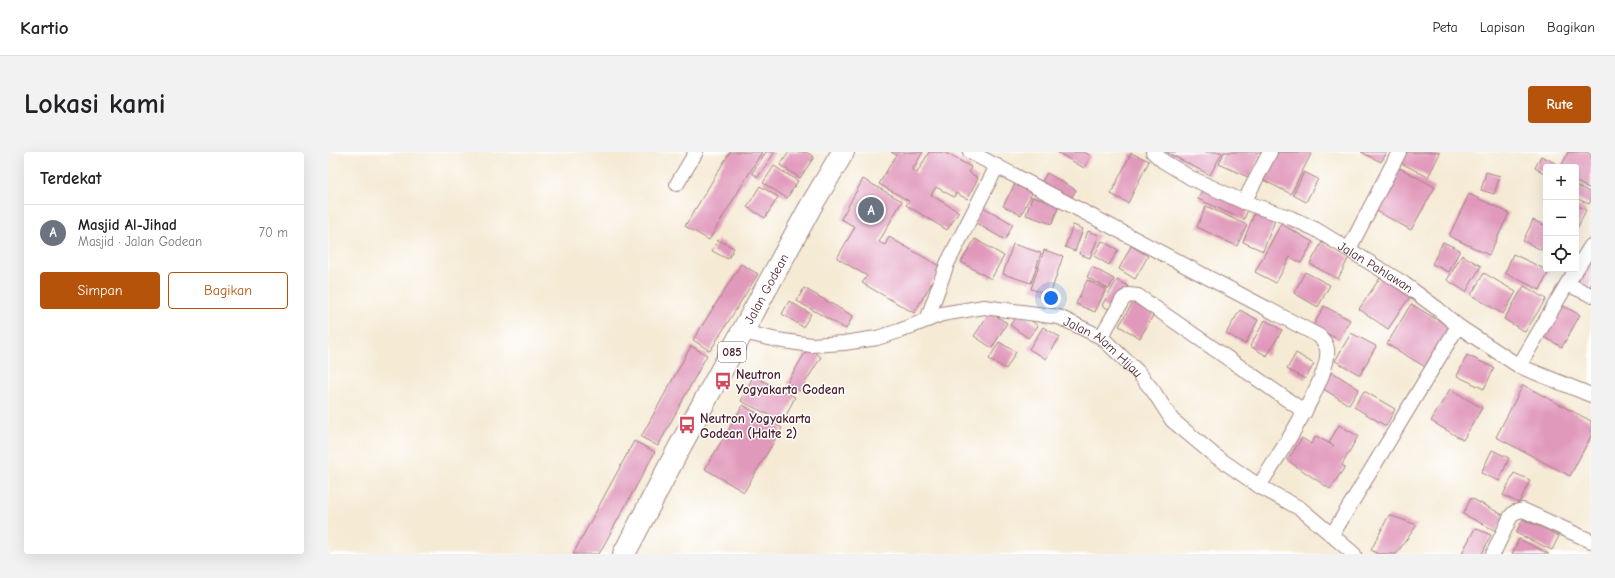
<!DOCTYPE html>
<html lang="id">
<meta charset="utf-8">
<style>
:root{--surface:#fff;--page:#f2f2f2;--text:#202124;--muted:#757577;--line:#e0e0e0;--accent:#b45309}
body{margin:0;font-family:"Comic Neue",sans-serif;background:var(--page);color:var(--text)}
.controls{position:absolute;right:12px;top:12px;display:grid;overflow:hidden;border-radius:4px;box-shadow:0 4px 16px #0002}
.controls button{width:36px;height:36px;display:grid;place-items:center;padding:0;border:0;border-bottom:1px solid var(--line);background:var(--surface);color:var(--text);font:20px sans-serif}
.you{position:absolute;left:723px;top:146px;width:14px;height:14px;margin:-10px;border:3px solid #fff;border-radius:50%;background:#1a73e8;box-shadow:0 0 0 6px #1a73e833}
.badge{display:grid;place-items:center;width:26px;height:26px;border-radius:50%;background:var(--accent);color:#fff;font-size:13px;font-weight:700}
.pin{position:absolute;translate:-50% -50%;border:2px solid #fff;box-shadow:0 1px 4px #0006}
.list{margin:0;padding:0;list-style:none}
h2{display:flex;justify-content:space-between;align-items:center;height:52px;margin:0;padding:0 16px;font-size:17px}
h2 small{font-size:13px;font-weight:400;color:var(--muted)}
.list li{display:grid;grid-template-columns:26px 1fr auto;gap:12px;align-items:center;box-sizing:border-box;height:56px;padding:0 16px;border-top:1px solid var(--line)}
.list b{display:block;font-size:15px;white-space:nowrap}
.list p{margin:0;font-size:13px;white-space:nowrap;color:var(--muted)}
.list em{font-size:13px;font-style:normal;color:var(--muted)}
.actions{display:flex;gap:8px;padding:12px 16px}
.actions a{flex:1;padding:9px 0;border:1px solid var(--accent);border-radius:4px;text-align:center;font-size:14px;color:var(--accent)}
.actions .main{background:var(--accent);color:#fff}
.icon{flex:none;width:22px;height:22px;fill:none;stroke:currentColor;stroke-width:2;stroke-linecap:round;stroke-linejoin:round}
.map{position:relative;flex:none;width:1263px;height:402px;overflow:hidden;border-radius:4px}
header{display:flex;align-items:center;gap:24px;box-sizing:border-box;height:56px;padding:0 20px;background:var(--surface);border-bottom:1px solid var(--line)}
header strong{font-size:19px}
nav{display:flex;gap:22px;margin-inline-start:auto;font-size:14px}
.intro{display:flex;align-items:center;justify-content:space-between;box-sizing:border-box;height:96px;padding:0 24px}
h1{margin:0;font-size:28px}
.button{padding:10px 18px;border-radius:4px;background:var(--accent);color:#fff;font-size:14px;font-weight:700}
main{display:flex;gap:24px;padding:0 24px}
aside{flex:1;background:var(--surface);border-radius:4px;box-shadow:0 4px 16px #0002}
.map>svg:first-child{display:block}
.building{fill:#e199bb}
.lines{fill:none;stroke-linecap:round;stroke-linejoin:round}
.street-casing{stroke:#a08480;stroke-width:16}
.primary-casing{stroke:#a08480;stroke-width:24}
.street{stroke:#fff;stroke-width:14}
.primary{stroke:#fff;stroke-width:22}
.labels{text-anchor:middle;dominant-baseline:central;stroke-width:3;stroke-linejoin:round;paint-order:stroke}
.shield{fill:#fff;stroke:#80626b;stroke-width:1}
.shield-label{font-size:12px;font-weight:bold;fill:#4a1f2b}
.street-label{font-size:13px;fill:#4a1f2b;stroke:#fff}
.poi-label{font-size:13px;font-weight:bold;fill:#4a1f2b;stroke:#fff;text-anchor:start}
</style>
<header>
<strong>Kartio</strong>
<nav><a>Peta</a><a>Lapisan</a><a>Bagikan</a></nav>
</header>
<div class="intro"><h1>Lokasi kami</h1><a class="button">Rute</a></div>
<main>
<aside>
<h2>Terdekat<small></small></h2>
<ul class="list">
<li><span class="badge" style="background:#6b7280">A</span><div><b>Masjid Al-Jihad</b><p>Masjid · Jalan Godean</p></div><em>70 m</em></li>
</ul>
<div class="actions"><a class="main">Simpan</a><a>Bagikan</a></div>
</aside>
<div class="map">
<svg width="1263" height="402" viewBox="0 0 1263 402">
<rect width="100%" height="100%" fill="#fff"/>
<filter id="ink" filterUnits="userSpaceOnUse"><feTurbulence type="fractalNoise" baseFrequency=".025" numOctaves="2"/><feDisplacementMap in="SourceGraphic" scale="8" xChannelSelector="R" yChannelSelector="G"/><feConvolveMatrix kernelMatrix="1 2 1 2 8 2 1 2 1" color-interpolation-filters="sRGB"/></filter>
<filter id="wash" filterUnits="userSpaceOnUse"><feTurbulence type="fractalNoise" baseFrequency=".012" numOctaves="4" result="noise"/><feDisplacementMap in="SourceGraphic" scale="16" xChannelSelector="R" yChannelSelector="G"/><feGaussianBlur stdDeviation="0.9" result="paint"/><feColorMatrix in="noise" values="0 0 0 0 0 0 0 0 0 0 0 0 0 0 0 0 0 1.4 0 .05"/><feComposite in="paint" operator="in"/></filter>
<g filter="url(#wash)">
<rect width="100%" height="100%" fill="#f5ead4"/>
<g id="blocks">
<g class="building">
<polygon points="402,0 434,0 381,88 357,74"/>
<polygon points="438,0 447,0 430,25 424,21"/>
<polygon points="461,0 478,0 486,5 472,26 452,13"/>
<polygon points="563,0 595,0 584,18 589,21 601,0 616,0 643,15 641,20 650,26 639,47 628,41 626,45 608,35 603,43 631,60 619,78 578,53 581,49 551,32 568,3"/>
<polygon points="729,0 756,0 763,4 756,16"/>
<polygon points="838,0 893,0 894,1 882,23"/>
<polygon points="896,0 933,0 922,26 891,12"/>
<polygon points="944,0 984,0 963,42 931,26"/>
<polygon points="1033,0 1059,0 1053,10"/>
<polygon points="1079,0 1110,0 1112,1 1100,25 1073,11"/>
<polygon points="1240,0 1259,0 1263,2 1263,37 1248,30 1248,15 1233,15"/>
<polygon points="803,1 821,9 800,51 783,42"/>
<polygon points="1213,4 1229,12 1227,15 1218,15 1218,22 1207,16"/>
<polygon points="446,14 470,29 459,46 435,31"/>
<polygon points="1068,14 1107,35 1083,78 1045,57"/>
<polygon points="976,20 990,27 978,50 965,43"/>
<polygon points="1158,20 1172,24 1166,42 1153,38"/>
<polygon points="719,21 748,38 740,51 711,35"/>
<polygon points="535,27 574,49 551,90 557,93 561,85 613,115 586,161 534,131 539,124 509,106 527,75 513,67"/>
<polygon points="688,30 705,39 693,63 675,54"/>
<polygon points="1248,33 1263,41 1263,48 1261,52 1248,46"/>
<polygon points="432,34 450,45 437,66 419,55"/>
<polygon points="876,34 921,54 916,68 870,47"/>
<polygon points="1141,42 1181,61 1161,103 1121,84"/>
<polygon points="704,45 731,53 724,72 698,63"/>
<polygon points="1248,53 1258,58 1248,79"/>
<polygon points="878,54 919,73 909,94 869,75"/>
<polygon points="655,55 685,72 677,88 646,70"/>
<polygon points="928,57 948,66 935,99 915,90"/>
<polygon points="1205,68 1218,74 1218,100 1195,89"/>
<polygon points="953,72 985,90 973,111 962,105 948,131 927,120"/>
<polygon points="745,73 755,77 747,99 737,95"/>
<polygon points="760,79 771,83 762,106 751,102"/>
<polygon points="647,87 676,104 663,127 633,110"/>
<polygon points="390,88 406,96 400,107 384,99"/>
<polygon points="774,89 790,98 781,113 766,104"/>
<polygon points="994,90 1021,105 1010,127 982,112"/>
<polygon points="1115,90 1132,98 1121,120 1104,112"/>
<polygon points="685,92 713,101 703,131 675,122"/>
<polygon points="803,94 820,104 807,127 791,117"/>
<polygon points="716,98 735,104 722,143 703,137"/>
<polygon points="1185,102 1221,119 1212,138 1177,121"/>
<polygon points="1134,103 1153,114 1138,140 1119,128"/>
<polygon points="1263,105 1263,135 1248,129"/>
<polygon points="413,112 430,122 382,199 365,188"/>
<polygon points="764,115 786,127 781,137 759,125"/>
<polygon points="977,120 1002,133 990,155 966,141"/>
<polygon points="1056,120 1085,140 1060,177 1031,157"/>
<polygon points="1156,121 1188,140 1175,162 1143,143"/>
<polygon points="759,128 778,137 767,160 748,152"/>
<polygon points="789,128 800,134 785,160 774,153"/>
<polygon points="1196,134 1218,147 1197,180 1176,167"/>
<polygon points="476,136 525,164 518,177 469,149"/>
<polygon points="461,149 483,162 475,175 454,162"/>
<polygon points="805,150 826,162 812,186 791,174"/>
<polygon points="1083,152 1123,176 1099,216 1059,192"/>
<polygon points="1232,152 1252,163 1234,195 1214,184"/>
<polygon points="996,154 1022,168 1011,188 985,174"/>
<polygon points="912,158 930,168 917,192 898,181"/>
<polygon points="662,160 679,171 664,196 646,184"/>
<polygon points="692,160 710,174 700,186 682,173"/>
<polygon points="937,168 954,178 939,204 922,194"/>
<polygon points="715,175 732,185 718,207 701,197"/>
<polygon points="1023,181 1048,194 1032,223 1007,209"/>
<polygon points="671,190 688,200 678,217 661,207"/>
<polygon points="363,194 379,203 330,294 313,285"/>
<polygon points="480,196 493,205 472,239 459,231"/>
<polygon points="968,201 986,212 977,227 959,217"/>
<polygon points="1139,203 1166,216 1156,237 1129,224"/>
<polygon points="1004,220 1031,237 1021,253 994,236"/>
<polygon points="425,224 467,245 455,270 413,249"/>
<polygon points="1195,233 1263,269 1263,284 1242,324 1168,285"/>
<polygon points="1122,237 1154,256 1135,288 1103,269"/>
<polygon points="1036,239 1067,257 1058,274 1026,255"/>
<polygon points="415,253 454,276 416,340 377,317"/>
<polygon points="1011,273 1030,284 1014,313 1017,315 1002,337 959,308 974,286 983,292 988,284 1006,294 1001,291"/>
<polygon points="306,289 327,300 271,402 245,402"/>
<polygon points="1164,298 1181,306 1171,329 1153,321"/>
<polygon points="1186,321 1202,328 1191,351 1175,343"/>
<polygon points="1143,346 1177,364 1168,379 1135,362"/>
<polygon points="1061,363 1089,373 1068,402 1050,402 1043,398"/>
<polygon points="1195,367 1231,384 1224,398 1188,381"/>
<polygon points="1147,376 1163,383 1154,402 1137,402 1134,401"/>
<polygon points="1191,387 1221,402 1184,402"/>
</g>
</g>
</g>
<g filter="url(#ink)">
<use href="#blocks" fill-opacity="0" stroke="#a08480" stroke-width="1"/>
<g class="lines">
<g class="street-casing">
<g id="street">
<path d="M642,0L991,184C995,188 998,191 999,197C1004,224 947,309 931,334"/>
<path id="s1" d="M825,0L835,9L863,26L916,50L963,66L987,77L1075,131L1110,157L1130,174L1191,214L1263,243"/>
<polyline points="349,32 368,0"/>
<polyline points="916,50 942,0"/>
<polyline points="1021,97 1071,0"/>
<polyline points="1239,132 1263,143"/>
<polyline points="599,168 619,112 669,14"/>
<path id="s2" d="M415,180L449,188L483,193L516,191L549,186L571,179L614,162L656,155L731,165L773,185L809,219L826,240L844,268L886,303L931,334L973,357L1026,402"/>
<polyline points="773,185 795,147 801,143 810,144 977,260"/>
<polyline points="1191,214 1239,132 1263,94"/>
<polyline points="1004,383 1130,174"/>
<polyline points="1165,402 1183,364 1187,360 1195,358 1263,389"/>
</g>
</g>
<g class="primary-casing">
<g id="primary">
<path id="s3" d="M296,402L350,298L483,54L515,0"/>
</g>
</g>
<use href="#street" class="street"/>
<use href="#primary" class="primary"/>
</g>
</g>
<defs>
<g id="bus-bare" transform="scale(1.38)"><path d="M-5-6H5V4H4V6H2V4H-2V6H-4V4H-5ZM-3.5-4V0h7V-4ZM-3.5 1.2v1.5H-2V1.2ZM2 1.2v1.5H3.5V1.2Z" fill="#d1495b" stroke="#fff" stroke-width="2.5" paint-order="stroke"/></g>
</defs>
<g fill-rule="evenodd">
<use href="#bus-bare" x="395" y="229"/>
<use href="#bus-bare" x="359" y="273"/>
</g>
<g class="labels">
<rect class="shield" x="390" y="190" width="28" height="20" rx="3"/>
<g class="shield-label">
<text x="404" y="200">085</text>
</g>
<g class="street-label">
<text stroke="none"><textPath href="#s1" startOffset="252">Jalan Pahlawan</textPath></text>
<text stroke="none"><textPath href="#s3" startOffset="301">Jalan Godean</textPath></text>
<text stroke="none"><textPath href="#s2" startOffset="377">Jalan Alam Hijau</textPath></text>
</g>
<g class="poi-label">
<text x="408" y="222">Neutron<tspan x="408" dy="15">Yogyakarta Godean</tspan></text>
<text x="372" y="266">Neutron Yogyakarta<tspan x="372" dy="15">Godean (Halte 2)</tspan></text>
</g>
</g>
</svg>
<div class="controls">
<button>+</button>
<button>−</button>
<button><svg class="icon" aria-label="locate" viewBox="0 0 24 24"><circle cx="12" cy="12" r="6"/><path d="M12 2v4M12 18v4M2 12h4M18 12h4"/></svg></button>
</div>
<div class="you"></div>
<div class="pin badge" style="left:543px;top:58px;background:#6b7280">A</div>
</div>
</main>
